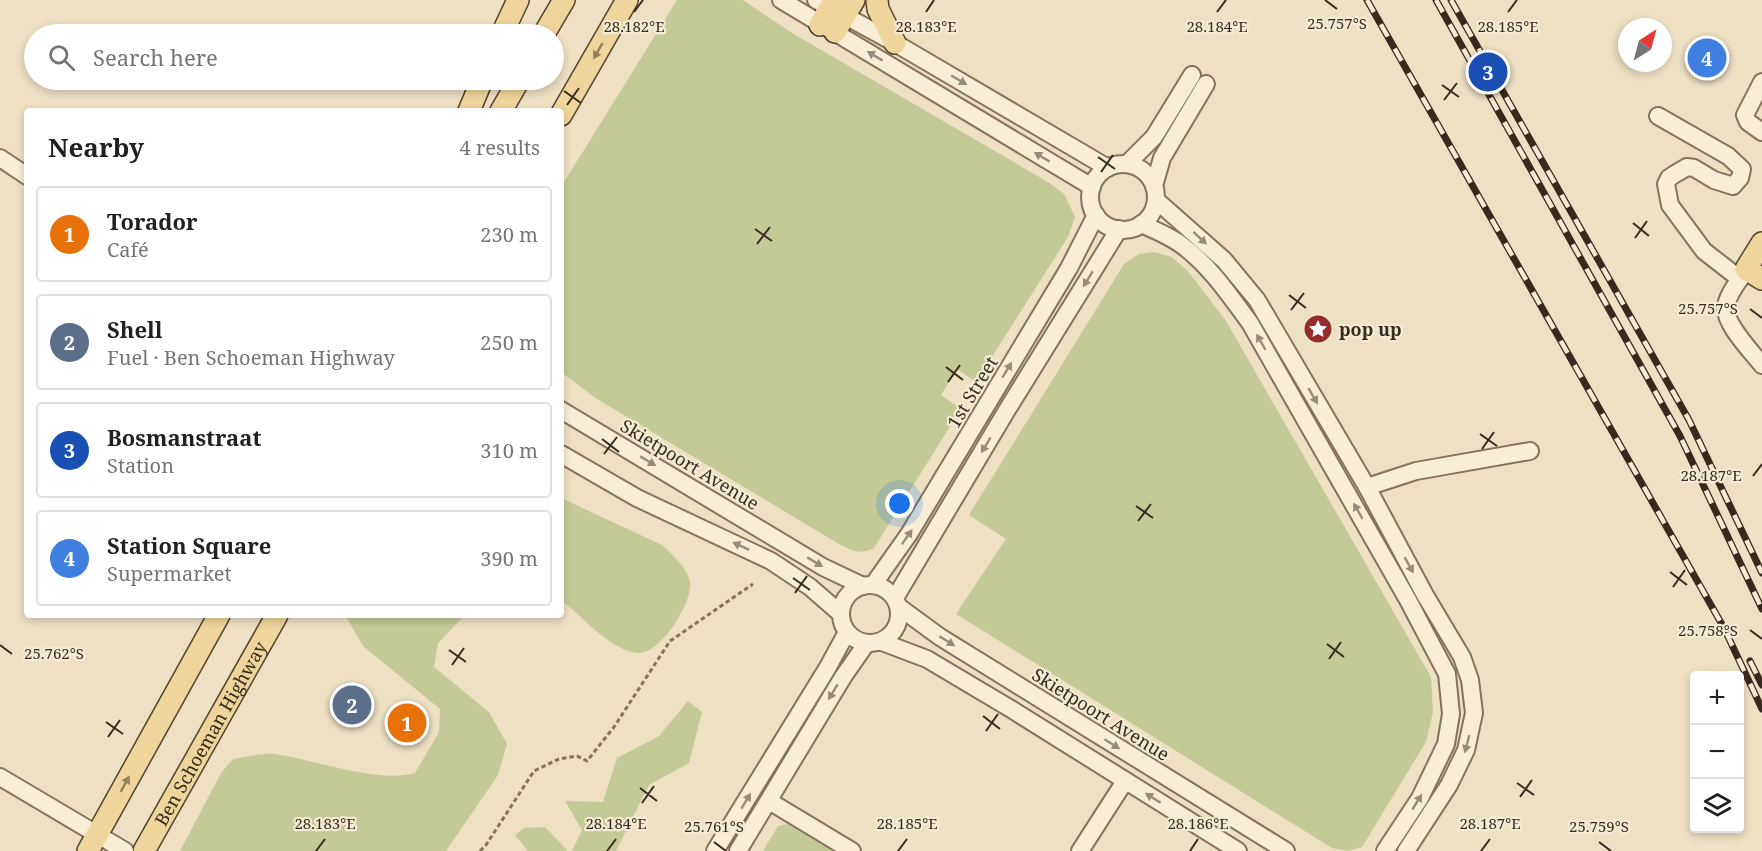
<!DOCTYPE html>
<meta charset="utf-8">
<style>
:root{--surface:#fff;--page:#f2f2f2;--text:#202124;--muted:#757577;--line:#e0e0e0;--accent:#942c2c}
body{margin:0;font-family:"Noto Serif",serif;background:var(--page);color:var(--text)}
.controls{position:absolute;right:18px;bottom:18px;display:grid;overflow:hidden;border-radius:6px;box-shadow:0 3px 9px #0003}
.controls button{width:54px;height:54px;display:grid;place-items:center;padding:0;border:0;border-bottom:2px solid var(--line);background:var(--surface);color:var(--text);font:30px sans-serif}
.compass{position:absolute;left:1618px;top:18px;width:54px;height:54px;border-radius:50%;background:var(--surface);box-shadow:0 3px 9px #0003;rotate:36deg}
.you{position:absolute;left:900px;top:504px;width:21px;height:21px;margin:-15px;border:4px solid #fff;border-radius:50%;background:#1a73e8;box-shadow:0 0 0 9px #1a73e833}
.badge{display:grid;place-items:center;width:39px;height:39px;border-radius:50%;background:var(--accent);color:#fff;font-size:20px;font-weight:700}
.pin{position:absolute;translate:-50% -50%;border:3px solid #fff;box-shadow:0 2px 6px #0006}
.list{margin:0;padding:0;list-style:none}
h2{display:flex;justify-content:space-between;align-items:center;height:78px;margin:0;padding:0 24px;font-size:26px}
h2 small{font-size:20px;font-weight:400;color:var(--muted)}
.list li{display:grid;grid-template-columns:39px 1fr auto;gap:18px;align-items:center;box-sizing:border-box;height:96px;margin:0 12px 12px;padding:0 12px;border:2px solid var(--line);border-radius:6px}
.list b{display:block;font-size:22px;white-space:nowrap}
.list p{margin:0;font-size:20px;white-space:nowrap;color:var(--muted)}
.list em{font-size:20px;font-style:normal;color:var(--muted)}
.icon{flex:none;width:33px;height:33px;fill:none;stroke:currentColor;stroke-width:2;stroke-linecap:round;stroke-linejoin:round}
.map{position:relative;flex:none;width:1762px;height:851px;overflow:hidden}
.search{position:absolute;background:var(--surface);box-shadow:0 3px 9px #0003;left:24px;top:24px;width:540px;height:66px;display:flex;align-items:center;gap:15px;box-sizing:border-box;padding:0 21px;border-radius:33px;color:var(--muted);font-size:22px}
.panel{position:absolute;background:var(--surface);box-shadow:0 3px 9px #0003;left:24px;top:108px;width:540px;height:510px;border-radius:6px}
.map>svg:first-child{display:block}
.green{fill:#c4ca97}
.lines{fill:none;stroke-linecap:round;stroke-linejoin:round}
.minor-casing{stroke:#86725a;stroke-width:20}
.major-casing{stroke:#54402e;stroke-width:24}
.path{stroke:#86725a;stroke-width:3;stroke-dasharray:4.5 3;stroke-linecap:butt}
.minor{stroke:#f8eed6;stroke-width:16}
.major{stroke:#efd59b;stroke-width:21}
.rail-casing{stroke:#362a1e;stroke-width:7}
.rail{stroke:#f4ebd2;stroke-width:4.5;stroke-dasharray:14;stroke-linecap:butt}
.oneway{fill:#92805c}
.oneway2{fill:#978c7a}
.ticks{fill:none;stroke:#362a1e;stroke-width:2}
.labels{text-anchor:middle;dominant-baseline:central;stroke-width:4.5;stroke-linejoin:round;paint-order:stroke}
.poi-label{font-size:18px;font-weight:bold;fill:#362a1e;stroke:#f4ebd2;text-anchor:start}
.street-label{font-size:18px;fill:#362a1e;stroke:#f4ebd2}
.ticks-label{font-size:15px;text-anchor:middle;fill:#362a1e;stroke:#f4ebd2;stroke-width:4.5;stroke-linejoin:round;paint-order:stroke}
</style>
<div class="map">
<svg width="1762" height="851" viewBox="0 0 1762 851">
<rect width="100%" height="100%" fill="#ede0c3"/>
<g class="green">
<path d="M677,0H743L792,33L1048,182L1064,194L1075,217L1068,237L976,382L957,369L941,395L961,409L874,548C859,555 853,551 839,544L597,399L561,372V187Z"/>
<polygon points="1154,252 1172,257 1188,271 1226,321 1431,677 1433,712 1426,742 1362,847 1348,851 1332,848 956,614 1006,539 969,515 1124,264 1139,254"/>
<path d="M561,498L662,545C672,554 687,568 690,581C694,601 660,656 637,653C613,651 584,619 566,604L561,603Z"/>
<path d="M345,615H465L438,643L434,667L489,712L507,744L498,775L446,851H180L221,773L233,759C246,757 261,753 274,754C314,759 378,784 415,773L439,732L440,709L363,646Z"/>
<polygon points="688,701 702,712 689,763 649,785 616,851 572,851 582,830 565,801 603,802 617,758 659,736"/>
<polygon points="788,824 833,851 763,851 778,826"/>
<polygon points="545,827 568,851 528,851 515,835 524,828"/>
</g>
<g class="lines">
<g class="minor-casing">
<g id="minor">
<polyline points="781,0 1092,187"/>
<polyline points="816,0 895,43 1108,168"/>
<polyline points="1762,82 1745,115 1748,122 1762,132"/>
<polyline points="1658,116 1728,156 1742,169 1740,178 1733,186 1714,180 1694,168 1687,167 1675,174 1669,178 1666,184 1670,205 1704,251 1740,279"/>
<polyline points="0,158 27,176"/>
<polyline points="1127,164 1154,137 1192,75"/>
<circle cx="1123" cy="197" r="33"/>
<polyline points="1154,186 1162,158 1206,84"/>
<polyline points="1156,200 1224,260 1257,300 1367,487 1425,595 1462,657 1470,680 1474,713 1466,750 1449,785 1406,851"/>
<path d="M1141,224C1155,230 1170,236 1183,246C1210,266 1230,296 1250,323L1408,600L1447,674L1451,714L1446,744L1420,798L1385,851"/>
<path d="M1746,269C1740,280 1728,293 1726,306C1723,323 1752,352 1762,365"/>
<polyline points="561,410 823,567 863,586"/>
<polyline points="561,454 637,498 771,561 810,587 841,614"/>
<polyline points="1367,487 1416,471 1530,451"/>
<circle cx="870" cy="614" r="29"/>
<polyline points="873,585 909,534 1069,268 1096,215"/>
<polyline points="895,598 1007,410 1119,229"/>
<polyline points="899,607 940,637 1286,851"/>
<polyline points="882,642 927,659 1011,709 1238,851"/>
<polyline points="0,777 125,851"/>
<polyline points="769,801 852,851"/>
<polyline points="715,851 828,667 847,632"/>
<polyline points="738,851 843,677 866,644"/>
<polyline points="1080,851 1125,781"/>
</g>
</g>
<g class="major-casing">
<g id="major">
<polyline points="877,0 878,9 895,43"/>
<polyline points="820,25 834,0"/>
<polyline points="835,32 854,0"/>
<polyline points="502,34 518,0"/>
<polyline points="544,34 564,0"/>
<polyline points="469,111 482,80"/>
<polyline points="501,111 519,80"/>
<polyline points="561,115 627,0"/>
<polyline points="1762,243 1746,269 1762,279"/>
<polyline points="88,851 219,615"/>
<path id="s1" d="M144,851L277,615"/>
</g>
</g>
<polyline class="path" points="480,851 486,845 534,771 559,759 577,756 587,761 614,727 670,641 753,584"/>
<use href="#minor" class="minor"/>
<use href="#major" class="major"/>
<g class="rail-casing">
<g id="rail">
<polyline points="1367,0 1724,628 1762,709"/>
<polyline points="1436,0 1680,436 1762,609"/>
<polyline points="1451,0 1689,420 1762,573"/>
<polyline points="1750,661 1762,685"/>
</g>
</g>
<use href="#rail" class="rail"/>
</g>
<defs><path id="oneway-solid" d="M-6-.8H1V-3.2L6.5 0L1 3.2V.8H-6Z" transform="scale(1.5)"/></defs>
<g class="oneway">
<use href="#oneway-solid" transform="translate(598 51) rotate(120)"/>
<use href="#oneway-solid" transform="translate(125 784) rotate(-61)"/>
</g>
<g class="oneway2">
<use href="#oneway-solid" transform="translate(875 56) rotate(-149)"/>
<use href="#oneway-solid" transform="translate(959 80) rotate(30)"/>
<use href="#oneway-solid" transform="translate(1042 157) rotate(-149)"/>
<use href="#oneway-solid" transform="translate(1200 238) rotate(43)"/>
<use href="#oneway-solid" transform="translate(1088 279) rotate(122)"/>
<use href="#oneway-solid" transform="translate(1261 342) rotate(-120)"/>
<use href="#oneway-solid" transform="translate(1007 370) rotate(-59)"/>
<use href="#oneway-solid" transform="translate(1313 396) rotate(60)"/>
<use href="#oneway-solid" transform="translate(986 445) rotate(121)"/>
<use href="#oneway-solid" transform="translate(648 461) rotate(31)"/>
<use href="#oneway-solid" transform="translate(1358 511) rotate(-120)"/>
<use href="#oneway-solid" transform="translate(907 537) rotate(-55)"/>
<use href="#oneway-solid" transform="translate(741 546) rotate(-155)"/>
<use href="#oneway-solid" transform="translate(815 562) rotate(31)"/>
<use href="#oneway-solid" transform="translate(1409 565) rotate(61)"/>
<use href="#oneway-solid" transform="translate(947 641) rotate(32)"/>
<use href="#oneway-solid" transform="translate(833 692) rotate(121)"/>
<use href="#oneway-solid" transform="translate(1112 744) rotate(32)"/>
<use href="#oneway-solid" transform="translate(1467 744) rotate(105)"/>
<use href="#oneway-solid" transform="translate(1153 798) rotate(-148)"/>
<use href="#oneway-solid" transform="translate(746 801) rotate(-59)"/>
<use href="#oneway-solid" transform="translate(1417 802) rotate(-59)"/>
</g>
<path class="ticks" d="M1325,0L1337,9M634,12L643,0M926,12L934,0M1217,12L1226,0M1508,12L1517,0M1442,85L1459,97M564,91L581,103M1444,100L1457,83M567,105L579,88M1098,157L1115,169M1101,172L1113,155M1633,223L1649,236M755,229L772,241M1635,238L1647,221M757,244L770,227M1289,295L1306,308M1750,309L1762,318M1291,310L1304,293M946,367L963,380M948,382L960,365M1480,434L1497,446M602,439L619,452M1482,449L1494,432M604,454L617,437M1753,476L1762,464M1136,506L1153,518M1138,521L1151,504M1670,572L1687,585M793,578L810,590M1673,587L1685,570M795,593L807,576M1750,630L1762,639M1327,644L1344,657M0,645L12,654M449,650L466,662M1329,659L1341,642M452,665L464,648M983,716L1000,729M106,722L123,734M986,731L998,714M108,737L120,720M1517,783L1534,795M640,788L657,801M1520,797L1532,780M642,803L654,786M714,842L726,851M1599,842L1611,851M316,851L325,839M607,851L616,839M898,851L907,839M1190,851L1198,839M1481,851L1490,839"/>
<defs>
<g id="sight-disc" transform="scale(1.5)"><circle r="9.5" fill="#942c2c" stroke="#f4ebd2"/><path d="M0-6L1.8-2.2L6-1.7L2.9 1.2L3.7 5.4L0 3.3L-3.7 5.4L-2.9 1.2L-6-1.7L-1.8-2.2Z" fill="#fff"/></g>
</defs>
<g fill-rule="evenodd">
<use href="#sight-disc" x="1318" y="329"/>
</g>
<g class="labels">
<g class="poi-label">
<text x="1339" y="329">pop up</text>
</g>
<g class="street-label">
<text transform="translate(972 392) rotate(-59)">1st Street</text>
<text transform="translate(690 464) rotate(31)">Skietpoort Avenue</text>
<text transform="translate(1101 714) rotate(32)">Skietpoort Avenue</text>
<text stroke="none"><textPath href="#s1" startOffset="135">Ben Schoeman Highway</textPath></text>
</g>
</g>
<g class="ticks-label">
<text x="1337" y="29">25.757°S</text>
<text x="634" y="32">28.182°E</text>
<text x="926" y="32">28.183°E</text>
<text x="1217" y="32">28.184°E</text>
<text x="1508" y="32">28.185°E</text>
<text x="1708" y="314">25.757°S</text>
<text x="1711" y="481">28.187°E</text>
<text x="1708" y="636">25.758°S</text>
<text x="54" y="659">25.762°S</text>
<text x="325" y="829">28.183°E</text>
<text x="616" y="829">28.184°E</text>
<text x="907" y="829">28.185°E</text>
<text x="1198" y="829">28.186°E</text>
<text x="1490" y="829">28.187°E</text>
<text x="714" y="832">25.761°S</text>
<text x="1599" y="832">25.759°S</text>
</g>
</svg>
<div class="controls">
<button>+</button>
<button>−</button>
<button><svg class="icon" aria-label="layers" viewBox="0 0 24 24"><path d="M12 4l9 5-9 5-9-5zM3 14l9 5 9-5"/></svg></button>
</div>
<svg class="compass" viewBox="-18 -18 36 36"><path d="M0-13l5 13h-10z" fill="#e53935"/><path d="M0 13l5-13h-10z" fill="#757577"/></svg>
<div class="you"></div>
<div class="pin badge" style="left:407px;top:723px;background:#e8710a">1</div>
<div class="pin badge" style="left:352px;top:705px;background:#5c6f8a">2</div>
<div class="pin badge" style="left:1488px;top:72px;background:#1a4fb4">3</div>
<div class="pin badge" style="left:1707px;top:58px;background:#3f7fe0">4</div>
<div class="search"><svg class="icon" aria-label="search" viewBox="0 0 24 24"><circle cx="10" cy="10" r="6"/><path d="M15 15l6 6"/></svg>Search here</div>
<section class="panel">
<h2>Nearby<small>4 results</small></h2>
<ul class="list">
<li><span class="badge" style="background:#e8710a">1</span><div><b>Torador</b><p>Café</p></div><em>230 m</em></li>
<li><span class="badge" style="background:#5c6f8a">2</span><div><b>Shell</b><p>Fuel · Ben Schoeman Highway</p></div><em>250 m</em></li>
<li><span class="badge" style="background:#1a4fb4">3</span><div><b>Bosmanstraat</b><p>Station</p></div><em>310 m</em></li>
<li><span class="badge" style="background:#3f7fe0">4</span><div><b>Station Square</b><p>Supermarket</p></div><em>390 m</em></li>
</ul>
</section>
</div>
